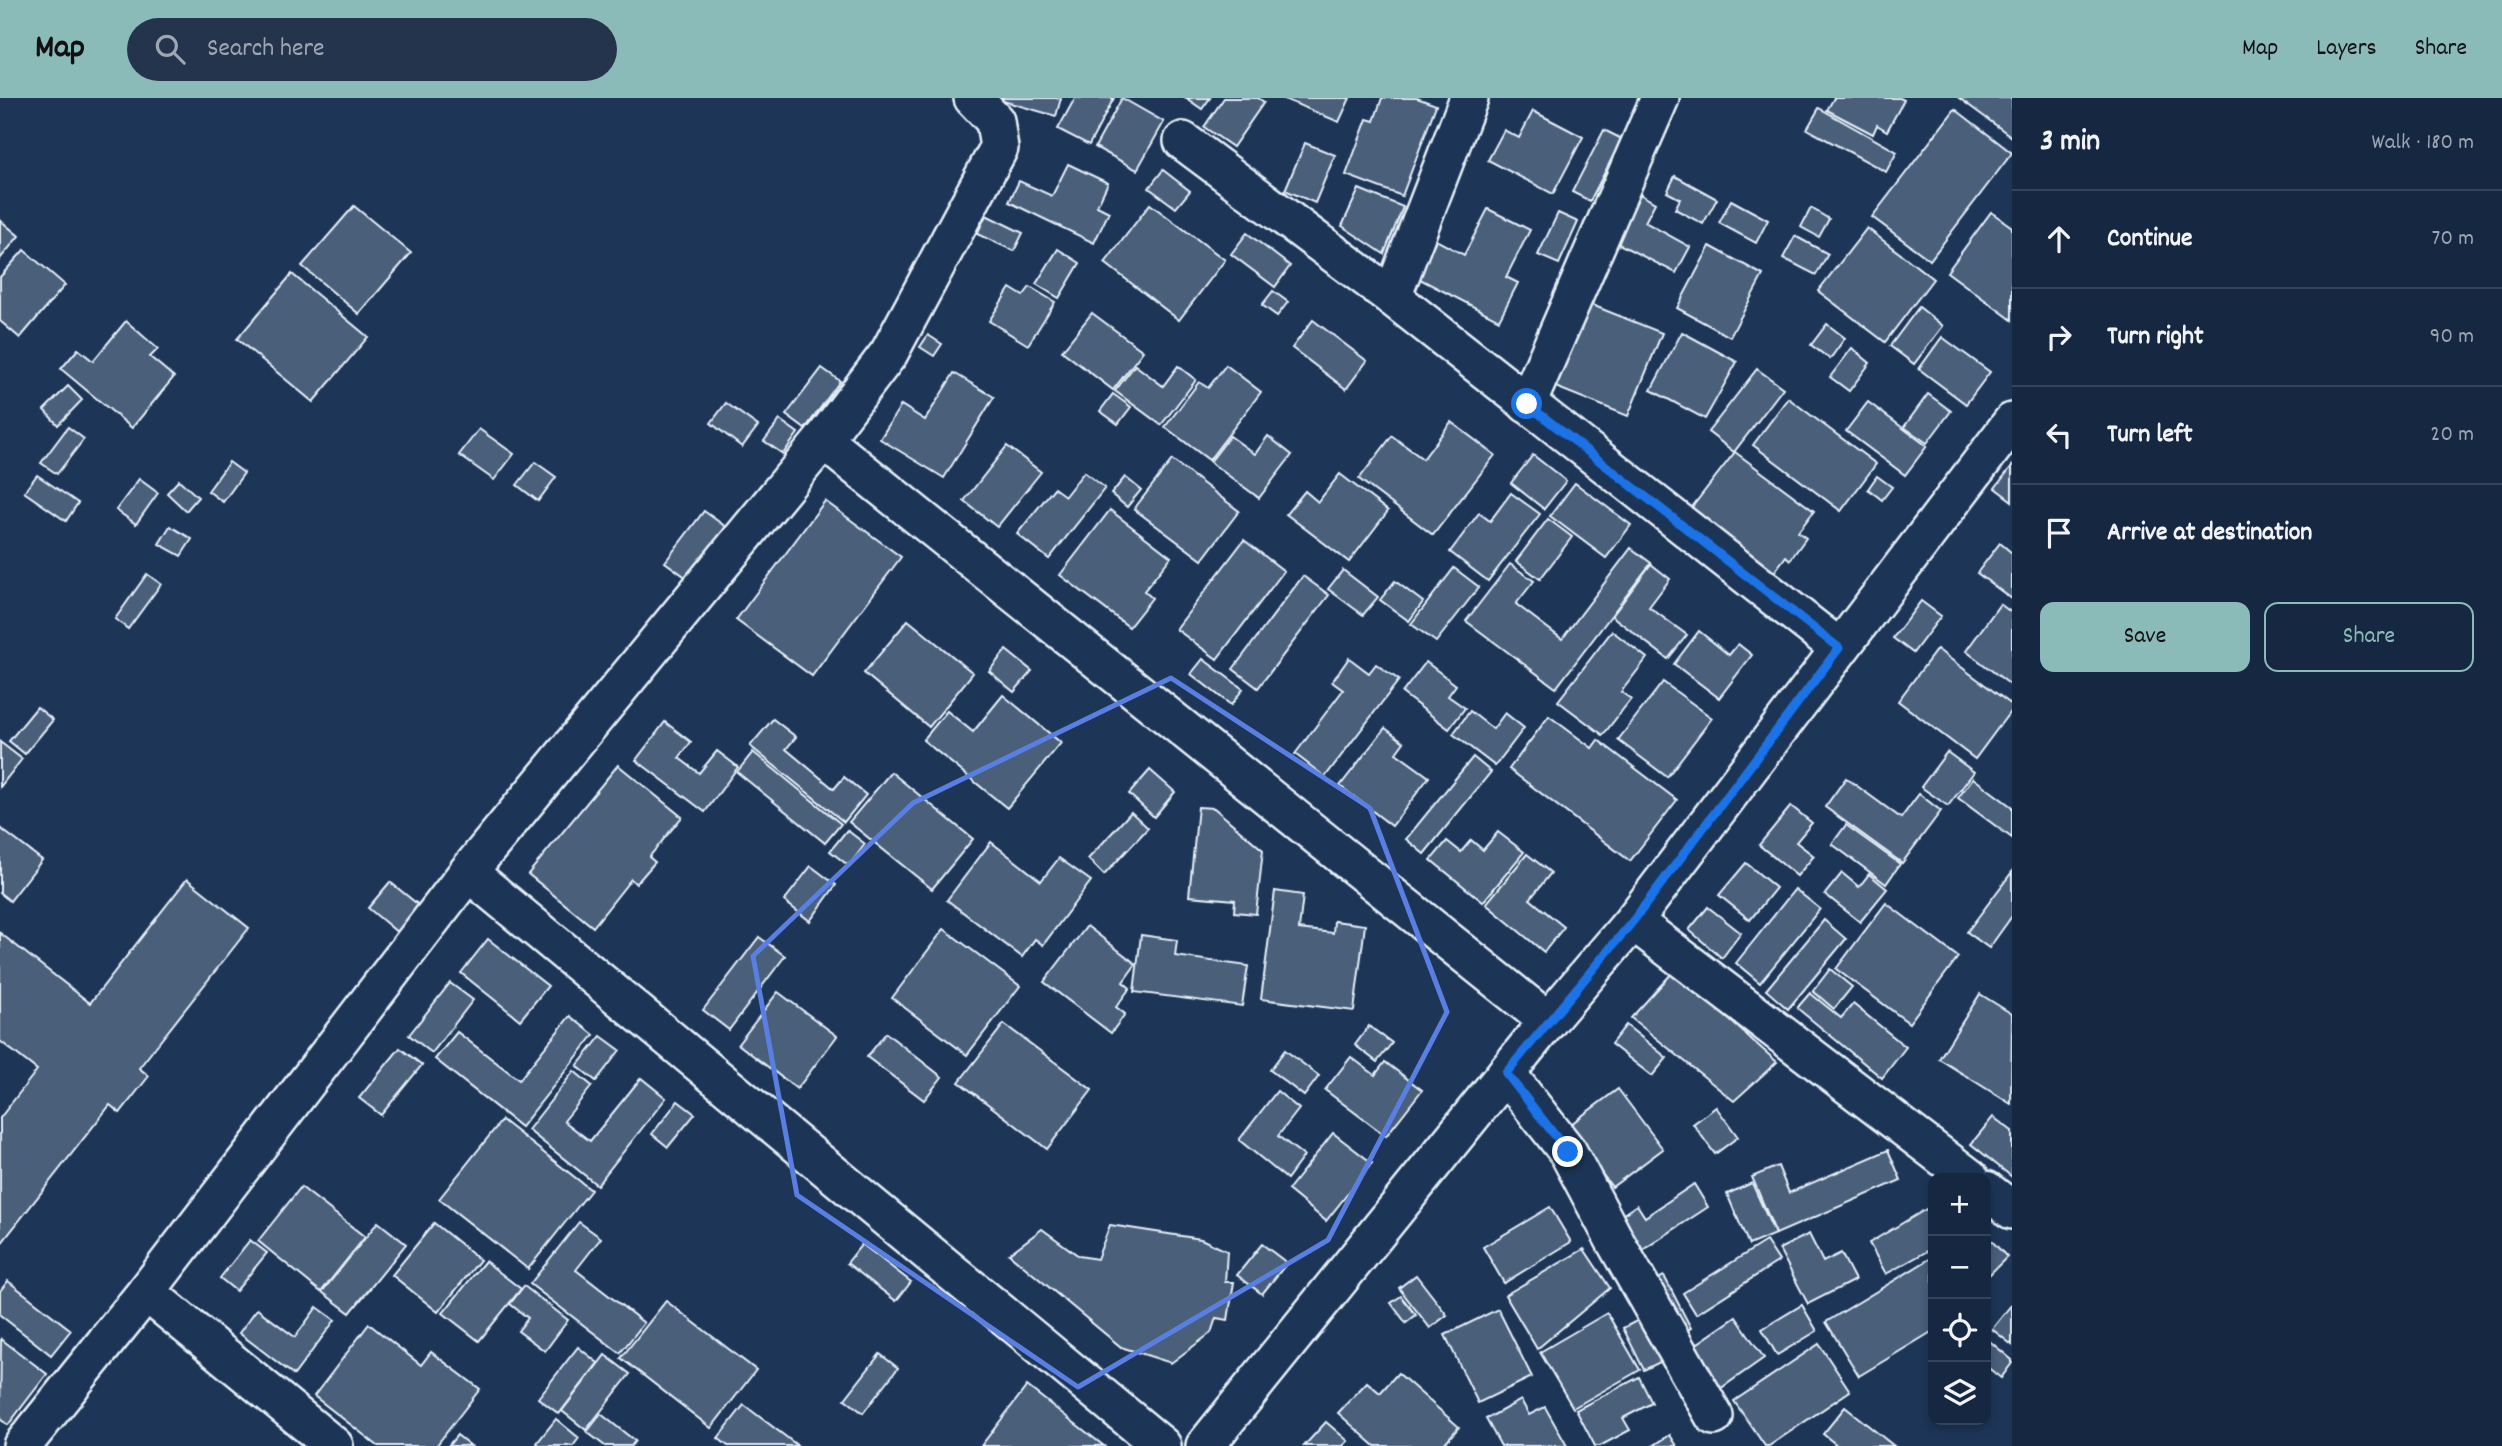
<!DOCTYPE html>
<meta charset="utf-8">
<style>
:root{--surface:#162841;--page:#23344c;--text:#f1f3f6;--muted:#9ea6b1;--line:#35445a;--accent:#8bbbb9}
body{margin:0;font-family:Dekko,sans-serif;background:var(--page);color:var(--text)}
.controls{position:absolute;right:21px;bottom:21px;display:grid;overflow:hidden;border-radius:14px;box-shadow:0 4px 10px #0003}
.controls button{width:63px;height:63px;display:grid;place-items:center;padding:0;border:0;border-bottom:2px solid var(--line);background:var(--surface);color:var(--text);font:35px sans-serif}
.stop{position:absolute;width:21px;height:21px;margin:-16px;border:5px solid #1a73e8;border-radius:50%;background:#fff}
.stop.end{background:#1a73e8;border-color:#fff;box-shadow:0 2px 7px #0008}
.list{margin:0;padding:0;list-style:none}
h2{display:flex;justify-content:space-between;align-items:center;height:91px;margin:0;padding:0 28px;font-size:30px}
h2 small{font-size:23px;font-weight:400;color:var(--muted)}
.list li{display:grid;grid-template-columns:46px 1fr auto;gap:21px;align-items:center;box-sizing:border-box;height:98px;padding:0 28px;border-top:2px solid var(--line)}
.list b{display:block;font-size:26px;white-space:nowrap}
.list em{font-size:23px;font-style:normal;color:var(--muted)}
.actions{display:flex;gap:14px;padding:21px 28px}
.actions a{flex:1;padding:16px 0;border:2px solid var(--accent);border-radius:14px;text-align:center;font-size:24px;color:var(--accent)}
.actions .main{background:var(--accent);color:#111}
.icon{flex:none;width:38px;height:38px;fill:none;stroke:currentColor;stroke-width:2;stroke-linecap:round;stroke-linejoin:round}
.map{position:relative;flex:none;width:2012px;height:1348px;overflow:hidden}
header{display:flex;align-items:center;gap:42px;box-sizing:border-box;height:98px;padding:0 35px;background:var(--accent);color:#111}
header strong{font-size:33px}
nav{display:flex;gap:38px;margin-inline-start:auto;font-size:24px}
.search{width:490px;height:63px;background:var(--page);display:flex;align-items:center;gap:18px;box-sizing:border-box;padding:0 24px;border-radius:38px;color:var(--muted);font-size:26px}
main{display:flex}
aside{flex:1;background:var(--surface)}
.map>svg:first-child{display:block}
.building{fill:#495e7a;stroke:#e8f1f8;stroke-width:2}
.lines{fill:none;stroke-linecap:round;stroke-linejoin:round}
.minor-casing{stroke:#e8f1f8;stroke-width:42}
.minor{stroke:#1d3557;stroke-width:37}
.route{stroke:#1a73e8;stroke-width:9}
.marked{fill:none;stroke:#5a7fe2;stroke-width:5;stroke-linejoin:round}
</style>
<header>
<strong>Map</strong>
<div class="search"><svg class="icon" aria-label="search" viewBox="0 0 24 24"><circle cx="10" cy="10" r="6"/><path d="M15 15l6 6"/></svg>Search here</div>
<nav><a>Map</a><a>Layers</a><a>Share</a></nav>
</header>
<main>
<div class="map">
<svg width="2012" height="1348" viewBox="0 0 2012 1348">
<rect width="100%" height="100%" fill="#1d3557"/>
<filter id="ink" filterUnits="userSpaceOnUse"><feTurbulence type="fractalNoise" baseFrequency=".0143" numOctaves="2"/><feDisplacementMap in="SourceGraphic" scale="14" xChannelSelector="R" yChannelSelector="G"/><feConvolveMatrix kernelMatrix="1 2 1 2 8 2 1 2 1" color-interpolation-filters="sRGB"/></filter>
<g filter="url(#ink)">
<g class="building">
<polygon points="992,0 1061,0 1056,18"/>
<polygon points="1075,0 1114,0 1089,47 1058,31"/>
<polygon points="1122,0 1164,24 1137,72 1095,49"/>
<polygon points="1186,0 1210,0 1202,11"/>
<polygon points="1224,0 1258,0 1264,4 1233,49 1204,29"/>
<polygon points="1282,0 1350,0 1339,24"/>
<polygon points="1382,0 1417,0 1436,7 1402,98 1346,77 1367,21 1374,23"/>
<polygon points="1834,0 1900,0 1904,2 1887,33 1877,27 1873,36 1827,12"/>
<polygon points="1959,0 2012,0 2012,39"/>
<polygon points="1819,10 1897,54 1886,74 1807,31"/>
<polygon points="1955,11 2012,55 1930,162 1872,119"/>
<polygon points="1533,13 1583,39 1553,96 1488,62 1504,32 1519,40"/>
<polygon points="1604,32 1622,41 1590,103 1572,94"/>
<polygon points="1305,45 1335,57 1315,105 1285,92"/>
<polygon points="1068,66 1108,85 1097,108 1109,114 1094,145 1009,104 1019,83 1052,98"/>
<polygon points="1163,72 1190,93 1176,110 1149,90"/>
<polygon points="1675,78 1717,101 1703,126 1675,111 1680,101 1667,94"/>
<polygon points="1359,91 1403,109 1384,156 1342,128"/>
<polygon points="1636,94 1655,105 1645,124 1690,149 1676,175 1613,143"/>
<polygon points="1731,102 1768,122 1756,145 1719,125"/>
<polygon points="1150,106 1225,162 1179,222 1105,165"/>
<polygon points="354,108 411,155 359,216 302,168"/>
<polygon points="1811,110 1829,121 1819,139 1801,129"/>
<polygon points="1488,111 1530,132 1506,179 1518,185 1499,222 1416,179 1436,142 1464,157"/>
<polygon points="1991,114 2012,129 2012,222 1947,174"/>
<polygon points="1558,115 1578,124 1559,166 1538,157"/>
<polygon points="986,117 1023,135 1014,153 977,136"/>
<polygon points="0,122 19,138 0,161"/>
<polygon points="1867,130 1933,181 1885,244 1818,193"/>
<polygon points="1247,135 1290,168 1275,189 1231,156"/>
<polygon points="1795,138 1828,156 1816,177 1783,160"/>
<polygon points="1710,148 1763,177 1730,239 1677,210"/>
<polygon points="1058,151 1080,165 1059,200 1036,186"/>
<polygon points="24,152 65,187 20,240 0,223 0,179"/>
<polygon points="292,176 368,239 313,304 237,241"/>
<polygon points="1030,189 1055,204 1028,247 989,223 1010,190 1023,198"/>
<polygon points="1273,193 1288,204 1277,218 1262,207"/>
<polygon points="1577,201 1662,235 1628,318 1543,284"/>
<polygon points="1919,209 1943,228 1914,266 1890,248"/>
<polygon points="1092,215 1143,253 1113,292 1062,253"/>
<polygon points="1313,222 1367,263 1346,291 1292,250"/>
<polygon points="126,223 158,251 150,259 174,279 132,330 61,271 78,251 93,263"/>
<polygon points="1827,226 1845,240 1830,261 1811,247"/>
<polygon points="1682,234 1737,264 1705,321 1651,292"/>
<polygon points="928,237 942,246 934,258 920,249"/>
<polygon points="1942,239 1990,274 1966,306 1919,271"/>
<polygon points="1852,250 1870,265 1849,293 1830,279"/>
<polygon points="1135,267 1163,288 1178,268 1196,282 1161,327 1115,293"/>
<polygon points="1226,267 1261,294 1209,362 1165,329 1199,284 1208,290"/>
<polygon points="822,270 840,283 805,331 786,317"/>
<polygon points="1757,271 1783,290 1734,354 1708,334"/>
<polygon points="954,275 994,299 944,380 880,341 901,307 925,322"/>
<polygon points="68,288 82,302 58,327 44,312"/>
<polygon points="1113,296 1131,309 1118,326 1100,313"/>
<polygon points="1928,296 1951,313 1927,345 1904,329"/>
<polygon points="1788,300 1876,366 1841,413 1753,347"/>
<polygon points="1868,304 1927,348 1905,377 1846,333"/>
<polygon points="726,305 758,328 742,349 711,325"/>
<polygon points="780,322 798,335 783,356 764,343"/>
<polygon points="1451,324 1495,357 1433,437 1359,381 1392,338 1423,361"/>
<polygon points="68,329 84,341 57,376 41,365"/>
<polygon points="479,331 514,356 494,382 459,357"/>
<polygon points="1230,338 1255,356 1268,338 1292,357 1259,400 1210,364"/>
<polygon points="1007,348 1041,374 997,429 964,403"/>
<polygon points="1735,354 1814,413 1798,434 1806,440 1790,462 1786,458 1772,477 1689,413"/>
<polygon points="1533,357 1566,383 1544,411 1511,385"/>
<polygon points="1172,362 1239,413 1202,462 1134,411"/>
<polygon points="229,364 244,375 223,404 208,393"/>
<polygon points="535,364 556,379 538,403 517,387"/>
<polygon points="2012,368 2012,403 1995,390"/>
<polygon points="1084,374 1105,390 1049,461 1017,436 1054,390 1065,398"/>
<polygon points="1340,376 1388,413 1349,464 1286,416 1305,393 1318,404"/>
<polygon points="37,377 78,405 66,423 24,394"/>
<polygon points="1877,378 1892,389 1882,402 1868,391"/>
<polygon points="1125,379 1141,392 1127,409 1111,396"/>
<polygon points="139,381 158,395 136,426 116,412"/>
<polygon points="179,382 198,399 186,413 167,395"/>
<polygon points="1575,385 1631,427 1606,460 1550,418"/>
<polygon points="1511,395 1540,416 1488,483 1450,454 1479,415 1490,423"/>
<polygon points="825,403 901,459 812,578 736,522"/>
<polygon points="1110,412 1171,459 1144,493 1152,500 1129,529 1060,477"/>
<polygon points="704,413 726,429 687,480 665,464"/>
<polygon points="1548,421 1572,439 1540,481 1516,463"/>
<polygon points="170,428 192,441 181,458 159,446"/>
<polygon points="1244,442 1284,473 1217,561 1176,531"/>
<polygon points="2000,445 2012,455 2012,501 1977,475"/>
<polygon points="1631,450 1651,465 1556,590 1466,523 1510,466 1534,483 1516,506 1562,541"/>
<polygon points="1651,466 1670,481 1649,509 1687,537 1668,561 1612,518"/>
<polygon points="1454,470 1479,489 1436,544 1411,526"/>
<polygon points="1343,472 1378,499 1363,517 1328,491"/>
<polygon points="147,476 161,486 128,531 115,521"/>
<polygon points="1303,478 1329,497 1258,590 1233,571"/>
<polygon points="1395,483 1423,504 1409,523 1380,502"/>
<polygon points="1921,503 1941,518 1913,555 1893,540"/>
<polygon points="2000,506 2012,515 2012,588 1966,553"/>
<polygon points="908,522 973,575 929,629 864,575"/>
<polygon points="1612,533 1647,560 1621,594 1631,601 1603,637 1558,603"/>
<polygon points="1699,533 1729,557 1738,546 1752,557 1719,600 1674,566"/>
<polygon points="1937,551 2012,607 2012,611 1975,661 1898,603"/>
<polygon points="1006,552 1032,573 1014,594 989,573"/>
<polygon points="1349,560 1369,575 1376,566 1399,582 1325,679 1295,656 1343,592 1332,584"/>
<polygon points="1203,561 1243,591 1231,607 1191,576"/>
<polygon points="1426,564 1456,587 1448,598 1465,610 1449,631 1402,595"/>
<polygon points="1663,584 1712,620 1667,679 1618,642"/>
<polygon points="1003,597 1061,645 1007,710 923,642 947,613 973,634"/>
<polygon points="37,609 53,622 25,656 9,643"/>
<polygon points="1470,613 1493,631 1505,615 1524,630 1495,668 1453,636"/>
<polygon points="1549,618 1592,650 1598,642 1677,702 1630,763 1509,671"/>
<polygon points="773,621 796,639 786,651 834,691 844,679 866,697 844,724 750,648"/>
<polygon points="665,624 691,644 679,660 699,675 717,653 738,669 705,714 636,662"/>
<polygon points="1385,630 1404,644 1396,655 1429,679 1392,728 1340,688"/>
<polygon points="0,644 22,661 0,689"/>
<polygon points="753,654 841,726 825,745 737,674"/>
<polygon points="1947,654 1974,674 1948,708 1921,689"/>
<polygon points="1473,659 1491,674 1424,756 1406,741"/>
<polygon points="618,667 682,719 649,759 655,764 636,786 631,781 593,829 528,776"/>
<polygon points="1150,672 1175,694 1154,719 1129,696"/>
<polygon points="891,674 973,741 932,791 849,724"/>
<polygon points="1846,680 1901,720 1919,696 1941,713 1902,765 1825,709"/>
<polygon points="1973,680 2012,709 2012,740 1958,700"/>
<polygon points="1791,708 1812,725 1796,744 1814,758 1797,778 1759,747"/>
<polygon points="1198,709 1214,710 1263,752 1256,816 1234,814 1235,802 1189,798"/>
<polygon points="1131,714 1148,730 1104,777 1088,761"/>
<polygon points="1846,727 1900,766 1886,786 1832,746"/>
<polygon points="0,730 42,762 10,803 0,795"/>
<polygon points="847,732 865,746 849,768 830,753"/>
<polygon points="1498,734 1524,754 1483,804 1431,762 1447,743 1461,754 1471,742 1483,752"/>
<polygon points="991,744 1041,783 1059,760 1091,783 1043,847 1035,841 1022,859 947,802"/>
<polygon points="1527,756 1551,775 1530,801 1564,829 1544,854 1486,806"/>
<polygon points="1746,765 1776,790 1750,822 1719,797"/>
<polygon points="811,768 836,787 810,823 784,803"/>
<polygon points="2012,774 2012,818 1989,850 1967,834"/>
<polygon points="1842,775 1859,789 1869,776 1887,791 1860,824 1825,796"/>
<polygon points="187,781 249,830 139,970 149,978 120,1015 110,1007 0,1147 0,1020 37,972 0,943 0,835 90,905"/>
<polygon points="390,784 426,813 404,840 368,810"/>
<polygon points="1795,791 1820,811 1760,885 1736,865"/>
<polygon points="1275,793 1303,797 1299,831 1333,835 1334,823 1365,827 1354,913 1261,901"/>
<polygon points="1886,805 1958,859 1909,925 1836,871"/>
<polygon points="1708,809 1741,835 1722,860 1689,832"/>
<polygon points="1824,822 1846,841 1788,911 1766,892"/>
<polygon points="1087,828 1136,866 1123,884 1130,890 1116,909 1125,916 1111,935 1044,884"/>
<polygon points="944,831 1020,888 967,957 892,900"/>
<polygon points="1141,837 1177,842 1175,858 1248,868 1242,908 1134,894"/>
<polygon points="759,839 785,858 729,932 703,912"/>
<polygon points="488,841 548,888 520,922 461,875"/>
<polygon points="1830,871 1852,889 1834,911 1813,893"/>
<polygon points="1674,873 1777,964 1734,1003 1631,920"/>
<polygon points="450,885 473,902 432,955 409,937"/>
<polygon points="778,894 837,938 797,991 738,946"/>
<polygon points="1810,895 1841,920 1853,906 1906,949 1882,980 1797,910"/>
<polygon points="1980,896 2012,916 2011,1006 1939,961"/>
<polygon points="570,918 594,937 521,1029 435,961 457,934 519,982"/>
<polygon points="1004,926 1092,992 1047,1051 959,984"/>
<polygon points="1626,927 1667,960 1652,978 1611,946"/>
<polygon points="1369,928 1392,945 1377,964 1355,947"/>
<polygon points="886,935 942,979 924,1002 867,959"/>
<polygon points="601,938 620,952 596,983 577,968"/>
<polygon points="400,950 422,967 381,1017 359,1000"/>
<polygon points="1285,952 1319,978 1304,998 1270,972"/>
<polygon points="1351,959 1375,977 1385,964 1422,992 1386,1038 1325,992"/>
<polygon points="574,973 592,988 564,1023 590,1043 641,980 666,1000 597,1087 528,1032"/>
<polygon points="1618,991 1663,1051 1612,1089 1567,1029"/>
<polygon points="1277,993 1299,1011 1278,1038 1304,1058 1287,1081 1239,1042"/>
<polygon points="678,1003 695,1016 668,1049 652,1036"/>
<polygon points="1716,1009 1738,1039 1715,1056 1693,1026"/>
<polygon points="1993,1019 2012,1033 2012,1079 1971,1046"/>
<polygon points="502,1022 591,1092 528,1171 439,1101"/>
<polygon points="1333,1035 1372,1065 1326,1123 1288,1092"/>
<polygon points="1888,1052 1901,1082 1776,1136 1752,1079 1778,1068 1789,1095"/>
<polygon points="1752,1085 1775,1136 1749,1147 1727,1096"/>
<polygon points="1694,1086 1708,1109 1635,1157 1613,1123 1637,1107 1645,1119"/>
<polygon points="301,1089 365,1139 321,1194 258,1143"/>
<polygon points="1933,1107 1933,1150 1886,1176 1869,1145"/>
<polygon points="1550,1109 1571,1144 1504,1185 1483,1149"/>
<polygon points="378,1124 406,1146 350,1215 322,1194"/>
<polygon points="579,1124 601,1140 576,1172 644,1225 620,1255 530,1186"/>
<polygon points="434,1125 480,1162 438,1214 392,1177"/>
<polygon points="1110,1127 1201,1141 1227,1153 1225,1184 1234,1184 1228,1222 1216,1220 1211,1235 1171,1265 1121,1249 1009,1156 1042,1131 1079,1158 1097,1161"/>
<polygon points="1809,1136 1823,1164 1841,1155 1855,1182 1808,1206 1779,1151"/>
<polygon points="1986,1137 2007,1159 1986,1180"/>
<polygon points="250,1142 267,1155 236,1193 220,1180"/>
<polygon points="1766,1143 1779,1163 1696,1216 1683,1195"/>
<polygon points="862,1146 911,1184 896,1203 847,1165"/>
<polygon points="1262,1146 1287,1165 1262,1196 1237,1177"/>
<polygon points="1584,1151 1610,1190 1537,1251 1505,1197"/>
<polygon points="1933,1159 1933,1233 1859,1278 1826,1224"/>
<polygon points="485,1163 521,1191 479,1243 443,1215"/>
<polygon points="1416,1177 1447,1217 1430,1230 1399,1190"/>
<polygon points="1664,1178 1691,1230 1675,1238 1648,1186"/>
<polygon points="8,1183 71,1232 51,1257 0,1217 0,1193"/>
<polygon points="524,1188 568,1222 545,1253 518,1233 528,1220 510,1206"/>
<polygon points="1401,1198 1416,1217 1406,1225 1391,1205"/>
<polygon points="666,1203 756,1272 711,1330 621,1260"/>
<polygon points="2012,1206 2012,1247 1992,1231"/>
<polygon points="1802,1207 1817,1233 1777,1257 1762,1231"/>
<polygon points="317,1209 335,1222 294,1277 239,1235 257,1211 295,1239"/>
<polygon points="1498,1211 1532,1279 1478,1305 1445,1237"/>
<polygon points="1607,1215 1640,1272 1573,1310 1540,1254"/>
<polygon points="1648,1217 1670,1259 1644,1272 1623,1230"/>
<polygon points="1736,1219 1764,1260 1717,1293 1688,1252"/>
<polygon points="369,1226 421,1267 431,1254 480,1291 436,1348 378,1348 314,1298"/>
<polygon points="1986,1240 2012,1262 2012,1265 2001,1280 1986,1268"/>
<polygon points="1,1241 47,1276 8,1327 0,1321"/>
<polygon points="1819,1246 1850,1293 1769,1348 1765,1348 1734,1303"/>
<polygon points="578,1249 598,1265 559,1316 538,1300"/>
<polygon points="880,1256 898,1270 863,1315 845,1301"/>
<polygon points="605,1257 630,1276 586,1332 562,1313"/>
<polygon points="1398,1275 1459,1329 1442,1348 1375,1348 1338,1315 1367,1284 1380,1295"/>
<polygon points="1639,1279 1652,1305 1623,1320 1630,1332 1600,1348 1595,1348 1576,1312"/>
<polygon points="1027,1288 1104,1348 981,1348"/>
<polygon points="1521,1302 1529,1317 1545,1309 1567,1348 1501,1348 1486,1321"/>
<polygon points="744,1307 798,1348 728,1348 718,1340"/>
<polygon points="1845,1309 1894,1348 1838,1348 1823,1336"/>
<polygon points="601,1316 635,1343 631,1348 605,1348 587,1334"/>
<polygon points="556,1321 579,1340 573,1348 540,1348 537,1345"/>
<polygon points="1326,1324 1348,1343 1343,1348 1304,1348"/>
<polygon points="457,1337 471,1348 448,1348"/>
<polygon points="1670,1337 1677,1348 1653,1348"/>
</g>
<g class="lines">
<g class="minor-casing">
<g id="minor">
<polyline points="1183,43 1392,199 1839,550"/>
<polyline points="1392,199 1469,0"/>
<polyline points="1527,306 1660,0"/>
<polyline points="823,342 1548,923"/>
<polyline points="468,774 1162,1348"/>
<polyline points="1633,823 1970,1080"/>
<polyline points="1506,975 1568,1054 1616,1145 1714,1318"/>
<polyline points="1986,1092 2012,1112"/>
<polyline points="146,1194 334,1348"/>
<polyline points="22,1348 146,1194 468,774 823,342 889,255 999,50 995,23 973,0"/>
<polyline points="1205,1348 1548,923 1633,823 2012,324"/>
</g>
</g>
<use href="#minor" class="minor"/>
</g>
</g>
<g class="lines" filter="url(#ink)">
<polyline class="route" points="1527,306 1839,550 1633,823 1506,975 1568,1054"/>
</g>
<path class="marked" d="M1171,580L1370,710L1447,914L1328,1142L1078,1289L797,1097L753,858L913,705Z"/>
</svg>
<div class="controls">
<button>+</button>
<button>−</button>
<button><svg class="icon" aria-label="locate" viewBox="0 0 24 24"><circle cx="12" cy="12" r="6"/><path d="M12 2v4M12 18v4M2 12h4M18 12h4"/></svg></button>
<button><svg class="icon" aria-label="layers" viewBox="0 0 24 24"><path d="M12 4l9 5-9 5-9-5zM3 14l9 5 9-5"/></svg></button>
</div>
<div class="stop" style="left:1527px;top:306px"></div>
<div class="stop end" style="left:1568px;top:1054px"></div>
</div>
<aside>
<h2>3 min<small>Walk · 180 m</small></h2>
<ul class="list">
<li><svg class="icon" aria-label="ahead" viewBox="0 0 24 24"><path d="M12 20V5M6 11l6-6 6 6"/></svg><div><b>Continue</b></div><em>70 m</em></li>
<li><svg class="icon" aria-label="right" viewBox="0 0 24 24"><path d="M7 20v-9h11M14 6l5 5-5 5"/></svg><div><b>Turn right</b></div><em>90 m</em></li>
<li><svg class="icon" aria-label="left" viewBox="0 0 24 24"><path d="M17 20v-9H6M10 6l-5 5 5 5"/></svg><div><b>Turn left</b></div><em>20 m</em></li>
<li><svg class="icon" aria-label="arrive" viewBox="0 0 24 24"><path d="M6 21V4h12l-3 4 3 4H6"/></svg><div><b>Arrive at destination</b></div></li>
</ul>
<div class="actions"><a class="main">Save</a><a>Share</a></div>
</aside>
</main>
